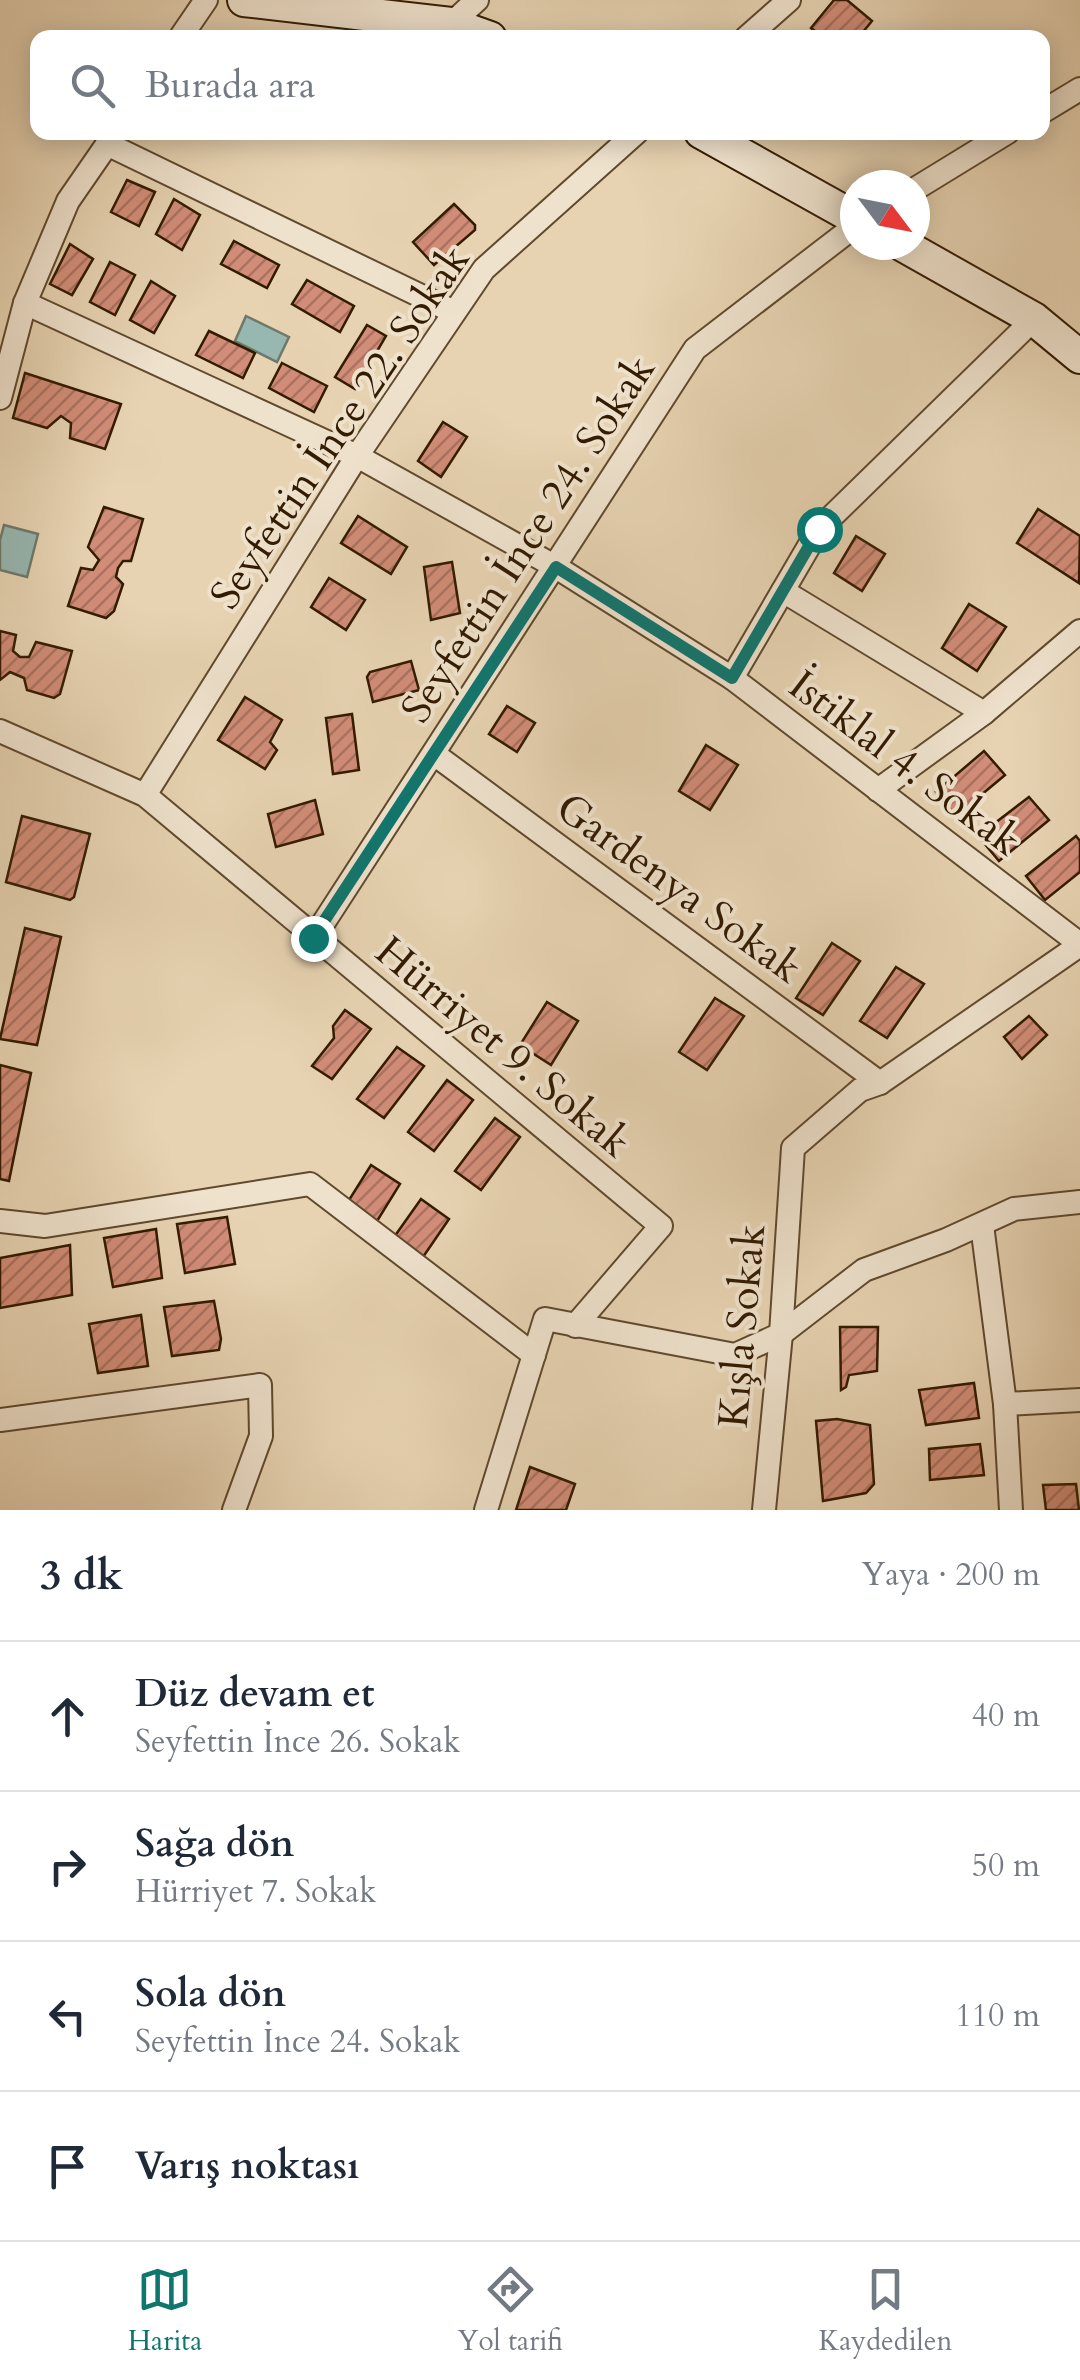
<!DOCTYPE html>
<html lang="tr">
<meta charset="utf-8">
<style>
:root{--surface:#fff;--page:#f2f2f3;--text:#1f2937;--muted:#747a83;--line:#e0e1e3;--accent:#0f766e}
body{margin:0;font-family:Cardo,serif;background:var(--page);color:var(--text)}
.compass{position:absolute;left:840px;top:170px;width:90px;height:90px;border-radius:50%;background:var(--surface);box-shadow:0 5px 25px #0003;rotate:122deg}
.stop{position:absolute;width:30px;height:30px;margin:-22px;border:8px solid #0f766e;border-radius:50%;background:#fff}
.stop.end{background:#0f766e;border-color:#fff;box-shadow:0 2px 10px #0008}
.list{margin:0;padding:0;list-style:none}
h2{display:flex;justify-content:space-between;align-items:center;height:130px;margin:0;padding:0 40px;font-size:42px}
h2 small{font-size:32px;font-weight:400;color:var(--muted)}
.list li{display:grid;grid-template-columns:65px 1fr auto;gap:30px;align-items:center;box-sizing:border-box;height:150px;padding:0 40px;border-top:2px solid var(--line)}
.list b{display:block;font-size:38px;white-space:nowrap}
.list p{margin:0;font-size:32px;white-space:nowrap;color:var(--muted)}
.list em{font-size:32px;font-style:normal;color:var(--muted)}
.icon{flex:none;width:55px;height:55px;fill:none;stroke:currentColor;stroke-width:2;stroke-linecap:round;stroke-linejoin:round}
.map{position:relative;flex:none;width:1080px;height:1510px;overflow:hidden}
.search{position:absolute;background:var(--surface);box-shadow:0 5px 25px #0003;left:30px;right:30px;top:30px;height:110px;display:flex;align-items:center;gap:25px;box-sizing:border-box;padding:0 35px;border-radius:20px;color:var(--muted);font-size:38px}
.sheet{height:730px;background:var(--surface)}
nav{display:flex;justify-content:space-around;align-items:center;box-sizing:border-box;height:140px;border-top:2px solid var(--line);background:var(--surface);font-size:28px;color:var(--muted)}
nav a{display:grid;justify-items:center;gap:5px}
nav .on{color:var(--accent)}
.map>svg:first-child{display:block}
.water{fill:#97b7b1;stroke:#6f796b;stroke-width:2.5}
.building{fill:url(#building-hatch);stroke:#331b01;stroke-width:2.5}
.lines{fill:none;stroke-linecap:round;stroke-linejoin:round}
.minor-casing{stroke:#60492d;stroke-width:26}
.secondary-casing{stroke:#331b01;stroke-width:36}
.minor{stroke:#efe2cd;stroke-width:22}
.secondary{stroke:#efe2cd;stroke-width:32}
.route{stroke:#0f766e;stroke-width:12}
.labels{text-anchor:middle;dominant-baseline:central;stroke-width:8;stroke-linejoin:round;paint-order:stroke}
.street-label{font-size:42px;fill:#331b01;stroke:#efe2cd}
</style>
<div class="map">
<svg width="1080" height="1510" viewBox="0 0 1080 1510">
<defs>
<pattern id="building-hatch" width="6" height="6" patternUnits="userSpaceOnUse" patternTransform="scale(2.5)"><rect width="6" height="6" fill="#d28d78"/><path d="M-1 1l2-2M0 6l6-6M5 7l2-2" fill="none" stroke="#ab7260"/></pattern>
</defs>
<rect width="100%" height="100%" fill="#e7d3b2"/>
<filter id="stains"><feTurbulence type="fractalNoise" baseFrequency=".002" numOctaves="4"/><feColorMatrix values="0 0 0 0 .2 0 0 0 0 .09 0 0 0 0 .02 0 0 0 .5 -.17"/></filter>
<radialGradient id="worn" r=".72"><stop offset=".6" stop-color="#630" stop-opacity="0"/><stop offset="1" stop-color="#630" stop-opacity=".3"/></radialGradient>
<g class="water">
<polygon points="246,316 289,337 277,362 235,341"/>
<polygon points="4,525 38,534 27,577 0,570 0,540"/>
</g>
<g class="building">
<polygon points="834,0 847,0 872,21 858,38 824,38 811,28"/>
<polygon points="127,180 155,192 139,226 111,212"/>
<polygon points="174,199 200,215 182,250 156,234"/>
<polygon points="454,204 475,225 475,230 434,265 413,242"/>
<polygon points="234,241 279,265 267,288 221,264"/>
<polygon points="70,244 93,259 72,295 50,284"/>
<polygon points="110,262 135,275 115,315 90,302"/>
<polygon points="307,280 354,306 340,332 292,304"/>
<polygon points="151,281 175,296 154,333 130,320"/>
<polygon points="367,325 386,336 355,389 335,377"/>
<polygon points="209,331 255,353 243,378 196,355"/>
<polygon points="282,363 327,386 314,412 269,388"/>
<polygon points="25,373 121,404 105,449 70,438 71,423 61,416 47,428 13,418"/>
<polygon points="443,422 467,437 441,477 418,461"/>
<polygon points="104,507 143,519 131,561 123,561 118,568 116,577 123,584 114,611 106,618 68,606 81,568 93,570 99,560 88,547"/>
<polygon points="1038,509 1080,536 1079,583 1017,543"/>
<polygon points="358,516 407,547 391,574 341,543"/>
<polygon points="856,536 885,554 862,591 834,573"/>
<polygon points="452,562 460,613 431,620 424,567"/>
<polygon points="329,578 365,600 346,630 311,607"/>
<polygon points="969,604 1006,627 977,671 942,648"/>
<polygon points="0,631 16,635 13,651 20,657 29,657 36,642 72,651 60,694 54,698 27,690 24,678 10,672 0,680"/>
<polygon points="411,661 419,690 373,702 367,677 370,672"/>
<polygon points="245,697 282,720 270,742 277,750 265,769 218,740"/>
<polygon points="507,706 535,723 517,752 489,734"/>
<polygon points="352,714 359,770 333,774 326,718"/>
<polygon points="706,745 738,765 710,810 679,791"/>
<polygon points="984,751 1005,775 956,816 936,792"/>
<polygon points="1029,797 1049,820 999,861 978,836"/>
<polygon points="315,800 323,834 276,847 268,814"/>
<polygon points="22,816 90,834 74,897 70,900 6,882"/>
<polygon points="1076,836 1080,841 1080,872 1045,900 1026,876"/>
<polygon points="25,928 61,937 37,1045 0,1039"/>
<polygon points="832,943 860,961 823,1015 796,998"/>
<polygon points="896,967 924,984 887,1038 860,1021"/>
<polygon points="715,998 744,1016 707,1070 679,1052"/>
<polygon points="547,1002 578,1021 551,1065 520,1045"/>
<polygon points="345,1010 371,1029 332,1079 312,1066 334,1038 333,1026"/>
<polygon points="1029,1016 1047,1035 1022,1059 1004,1037"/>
<polygon points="397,1047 424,1066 384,1118 357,1099"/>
<polygon points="0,1065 31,1073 9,1181 0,1179"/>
<polygon points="447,1080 473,1100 434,1151 408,1132"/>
<polygon points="495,1118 520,1137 481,1190 455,1171"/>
<polygon points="371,1165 400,1184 374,1226 344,1208"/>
<polygon points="421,1199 449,1219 421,1260 392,1240"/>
<polygon points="227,1217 235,1264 185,1273 177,1224"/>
<polygon points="156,1229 162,1278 113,1287 104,1238"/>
<polygon points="70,1245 72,1295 0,1308 0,1258"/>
<polygon points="214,1301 221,1339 219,1350 172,1356 164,1307"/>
<polygon points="141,1315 148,1366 98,1373 89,1324"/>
<polygon points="840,1327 878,1327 877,1371 849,1375 846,1387 841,1390"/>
<polygon points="974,1383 979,1418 926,1425 919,1390"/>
<polygon points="837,1419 870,1425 874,1484 866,1493 823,1501 816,1421"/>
<polygon points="980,1444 984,1475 930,1480 929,1449"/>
<polygon points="530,1467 575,1484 566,1510 516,1510"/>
<polygon points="1076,1484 1079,1510 1046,1510 1043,1485"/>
</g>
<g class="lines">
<g class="minor-casing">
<g id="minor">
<polyline points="451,24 477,0"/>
<polyline points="180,38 206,0"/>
<polyline points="746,38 789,0"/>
<polyline points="1042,112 1080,89"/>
<polyline points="107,144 454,312"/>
<polyline points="915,189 1008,132"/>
<polyline points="25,303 357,456 556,567 732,678 1080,944"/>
<polyline points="0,398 25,303 68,201 115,133"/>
<polyline points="783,591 984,713 1080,631"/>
<polyline points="732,678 819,529 1034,319"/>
<polyline points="0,731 145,795 661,1226 575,1326"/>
<polyline points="434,754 880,1083"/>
<polyline points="878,790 984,713"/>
<polyline points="145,795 357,456 484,269 637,132"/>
<polyline points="313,939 695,349 855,226"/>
<polyline points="0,1221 45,1226 310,1184 534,1355"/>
<polyline points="982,1225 1005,1404 1011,1510"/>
<polyline points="1005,1404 1080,1400"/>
<polyline points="0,1420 260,1385 261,1436 234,1510"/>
<polyline points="486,1510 545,1319 735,1355 781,1334 864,1270 946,1240 1014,1209 1080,1202"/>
<polyline points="764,1510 781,1334 793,1148 860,1090 880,1083 1080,945"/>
</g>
</g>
<g class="secondary-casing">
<g id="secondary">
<polyline points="244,0 451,24 490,38"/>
<polyline points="701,132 855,218"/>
<polyline points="903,245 1034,319 1080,357"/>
</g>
</g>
<use href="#minor" class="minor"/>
<use href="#secondary" class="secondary"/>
</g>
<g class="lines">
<polyline class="route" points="313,938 556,567 732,678 819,529"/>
</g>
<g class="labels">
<g class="street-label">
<text transform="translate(340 427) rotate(-56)">Seyfettin İnce 22. Sokak</text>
<text transform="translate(528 539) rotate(-57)">Seyfettin İnce 24. Sokak</text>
<text transform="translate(905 763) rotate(37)">İstiklal 4. Sokak</text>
<text transform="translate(679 888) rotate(36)">Gardenya Sokak</text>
<text transform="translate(503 1047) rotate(40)">Hürriyet 9. Sokak</text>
<text transform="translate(742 1326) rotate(-85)">Kışla Sokak</text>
</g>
</g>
<rect width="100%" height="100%" filter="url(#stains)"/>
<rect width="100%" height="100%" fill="url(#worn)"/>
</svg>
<svg class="compass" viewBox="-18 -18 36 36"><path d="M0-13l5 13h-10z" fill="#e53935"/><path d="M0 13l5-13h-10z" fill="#747a83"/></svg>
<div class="stop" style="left:819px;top:529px"></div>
<div class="stop end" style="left:313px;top:938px"></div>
<div class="search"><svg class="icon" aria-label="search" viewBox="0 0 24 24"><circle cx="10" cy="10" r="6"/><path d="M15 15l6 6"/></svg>Burada ara</div>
</div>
<section class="sheet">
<h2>3 dk<small>Yaya · 200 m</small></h2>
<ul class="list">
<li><svg class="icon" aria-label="ahead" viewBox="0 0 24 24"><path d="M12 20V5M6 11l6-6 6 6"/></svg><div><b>Düz devam et</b><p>Seyfettin İnce 26. Sokak</p></div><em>40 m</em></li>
<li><svg class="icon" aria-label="right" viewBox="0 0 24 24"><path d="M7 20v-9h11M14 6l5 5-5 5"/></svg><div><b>Sağa dön</b><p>Hürriyet 7. Sokak</p></div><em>50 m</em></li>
<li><svg class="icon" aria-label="left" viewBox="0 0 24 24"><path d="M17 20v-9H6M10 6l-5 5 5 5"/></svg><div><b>Sola dön</b><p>Seyfettin İnce 24. Sokak</p></div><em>110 m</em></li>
<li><svg class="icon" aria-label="arrive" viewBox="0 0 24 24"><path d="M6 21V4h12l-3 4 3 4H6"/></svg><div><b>Varış noktası</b></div></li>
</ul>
</section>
<nav>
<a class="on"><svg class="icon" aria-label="map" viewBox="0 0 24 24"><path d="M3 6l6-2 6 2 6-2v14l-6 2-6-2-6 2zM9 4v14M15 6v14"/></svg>Harita</a>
<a><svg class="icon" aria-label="directions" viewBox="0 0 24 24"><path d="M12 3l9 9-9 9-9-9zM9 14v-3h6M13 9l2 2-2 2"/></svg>Yol tarifi</a>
<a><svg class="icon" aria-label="saved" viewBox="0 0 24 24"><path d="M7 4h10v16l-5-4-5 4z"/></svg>Kaydedilen</a>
</nav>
